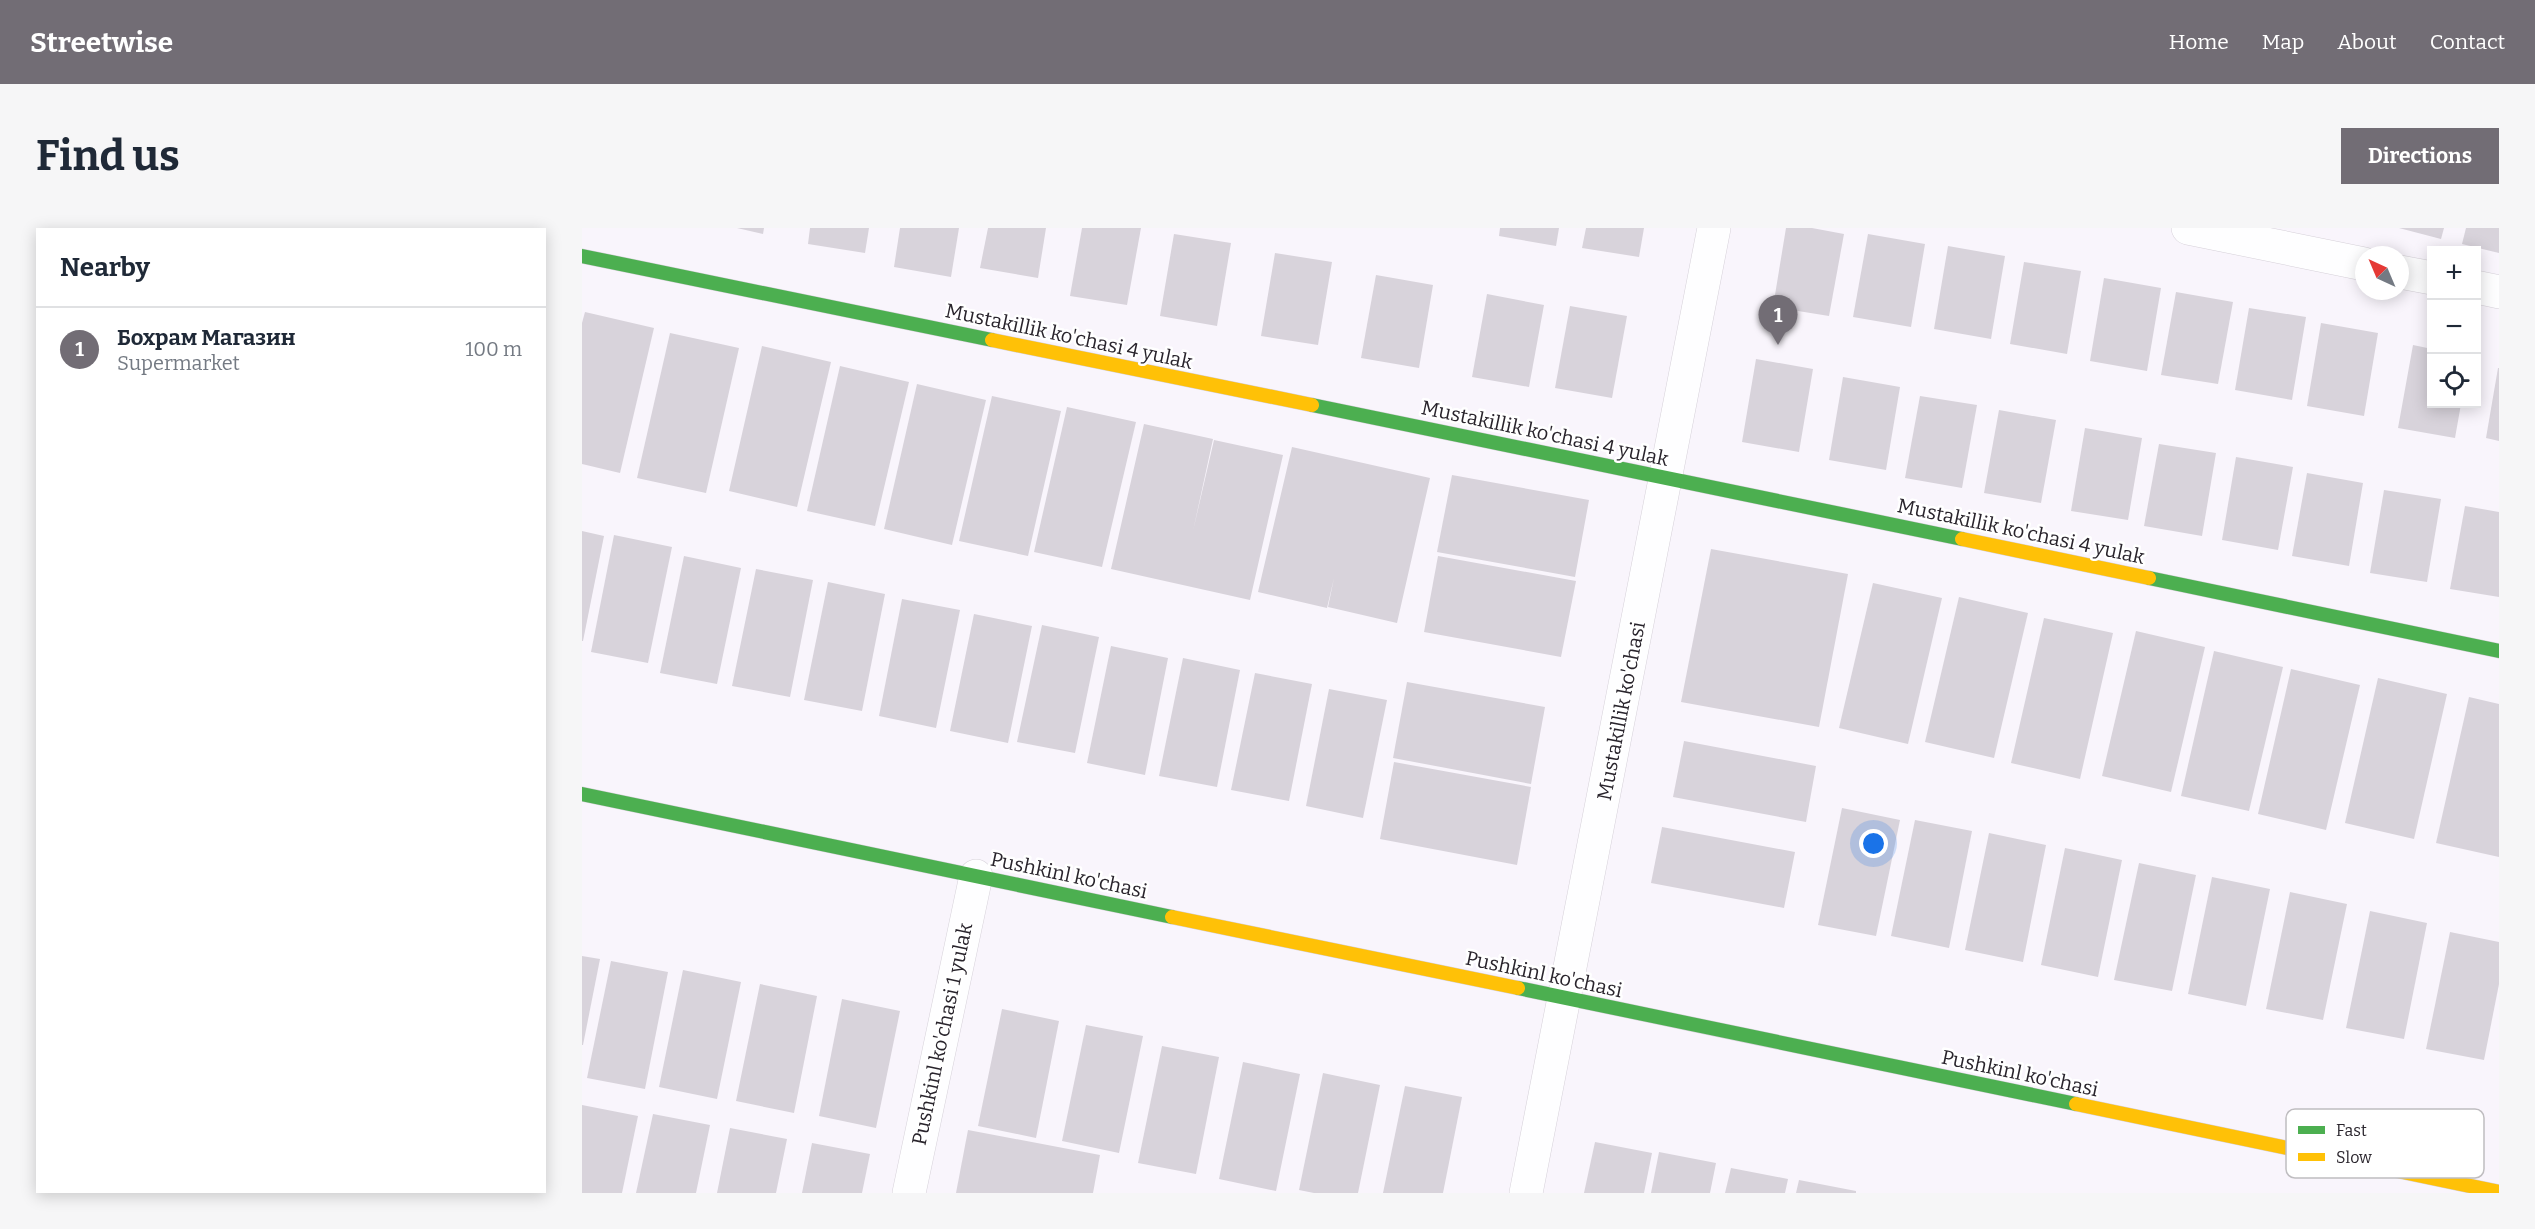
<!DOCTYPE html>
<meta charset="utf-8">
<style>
:root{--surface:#fff;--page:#f6f6f7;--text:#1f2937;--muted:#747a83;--line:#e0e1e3;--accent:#726d75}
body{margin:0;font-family:Bitter,serif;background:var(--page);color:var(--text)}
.controls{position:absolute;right:18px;top:18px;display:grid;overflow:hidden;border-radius:0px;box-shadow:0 3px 15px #0003}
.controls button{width:54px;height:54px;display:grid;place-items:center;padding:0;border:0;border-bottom:2px solid var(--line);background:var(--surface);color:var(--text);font:30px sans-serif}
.compass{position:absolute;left:1773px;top:18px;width:54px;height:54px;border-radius:50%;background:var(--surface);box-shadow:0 3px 15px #0003;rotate:316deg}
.you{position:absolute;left:1292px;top:616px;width:21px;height:21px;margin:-15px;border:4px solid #fff;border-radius:50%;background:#1a73e8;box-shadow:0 0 0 9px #1a73e833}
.badge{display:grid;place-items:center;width:39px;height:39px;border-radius:50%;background:var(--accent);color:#fff;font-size:20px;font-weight:700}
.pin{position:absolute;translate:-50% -50px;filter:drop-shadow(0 2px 3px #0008)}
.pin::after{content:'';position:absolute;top:32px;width:21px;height:18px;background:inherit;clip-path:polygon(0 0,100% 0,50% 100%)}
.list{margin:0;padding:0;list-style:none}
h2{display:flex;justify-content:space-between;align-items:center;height:78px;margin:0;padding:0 24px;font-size:26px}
h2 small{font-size:20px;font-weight:400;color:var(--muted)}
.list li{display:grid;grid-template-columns:39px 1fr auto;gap:18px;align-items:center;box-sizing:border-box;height:84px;padding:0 24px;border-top:2px solid var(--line)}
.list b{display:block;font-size:22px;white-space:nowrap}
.list p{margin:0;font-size:20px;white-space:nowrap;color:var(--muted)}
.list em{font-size:20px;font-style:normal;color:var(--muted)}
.icon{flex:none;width:33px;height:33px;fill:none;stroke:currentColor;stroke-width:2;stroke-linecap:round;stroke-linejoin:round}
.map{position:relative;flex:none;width:1917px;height:965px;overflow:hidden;border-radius:0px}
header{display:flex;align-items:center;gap:36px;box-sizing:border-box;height:84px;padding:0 30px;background:var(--accent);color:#fff}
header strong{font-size:28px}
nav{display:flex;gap:33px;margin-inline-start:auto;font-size:21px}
.intro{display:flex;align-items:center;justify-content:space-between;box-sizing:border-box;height:144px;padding:0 36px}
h1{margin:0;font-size:42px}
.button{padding:15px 27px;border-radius:0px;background:var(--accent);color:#fff;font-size:21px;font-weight:700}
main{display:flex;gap:36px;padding:0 36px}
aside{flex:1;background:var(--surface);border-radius:0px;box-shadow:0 3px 15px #0003}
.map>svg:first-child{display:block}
.building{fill:#d8d3db}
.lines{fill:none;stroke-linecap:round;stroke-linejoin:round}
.street-casing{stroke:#d6d1d9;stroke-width:34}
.fast-casing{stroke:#d6d1d9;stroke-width:15}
.slow-casing{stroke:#d6d1d9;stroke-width:15}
.street{stroke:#fefeff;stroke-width:33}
.fast{stroke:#4caf50;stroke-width:14}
.slow{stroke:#ffc107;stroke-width:14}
.labels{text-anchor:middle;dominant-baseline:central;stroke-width:5;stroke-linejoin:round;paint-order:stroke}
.street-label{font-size:20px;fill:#29242c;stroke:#fff}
.key{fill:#fff;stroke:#bfbdc0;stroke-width:1.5}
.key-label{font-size:16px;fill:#29242c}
</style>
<header>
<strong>Streetwise</strong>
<nav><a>Home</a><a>Map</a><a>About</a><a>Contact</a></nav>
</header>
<div class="intro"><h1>Find us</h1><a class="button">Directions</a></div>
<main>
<aside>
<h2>Nearby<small></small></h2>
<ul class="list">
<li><span class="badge">1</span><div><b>Бохрам Магазин</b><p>Supermarket</p></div><em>100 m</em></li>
</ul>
</aside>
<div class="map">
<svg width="1917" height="965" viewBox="0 0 1917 965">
<rect width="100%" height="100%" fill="#f9f5fc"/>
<g class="building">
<polygon points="155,0 182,0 181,6"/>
<polygon points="228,0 287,0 283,25 226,16"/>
<polygon points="318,0 377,0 369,49 312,39"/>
<polygon points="406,0 464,0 456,50 398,40"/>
<polygon points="500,0 559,0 545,77 488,68"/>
<polygon points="918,0 977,0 974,18 917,8"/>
<polygon points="1004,0 1062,0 1057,29 1000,20"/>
<polygon points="1204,0 1230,0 1262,6 1247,88 1191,79"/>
<polygon points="1817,0 1862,0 1859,11"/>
<polygon points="1884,0 1917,0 1917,25 1880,16"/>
<polygon points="592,6 649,15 635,98 578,88"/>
<polygon points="1286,6 1343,16 1329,99 1271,89"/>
<polygon points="1366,18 1423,28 1409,111 1352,101"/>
<polygon points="693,25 750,34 736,117 679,108"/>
<polygon points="1442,34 1499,43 1485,126 1428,116"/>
<polygon points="794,47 851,57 837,140 779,130"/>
<polygon points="1522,50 1579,60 1565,143 1508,133"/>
<polygon points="1594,64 1651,74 1636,156 1579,147"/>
<polygon points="905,66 962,77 947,159 890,149"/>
<polygon points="988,78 1045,88 1030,170 973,160"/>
<polygon points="1667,80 1724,89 1710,172 1653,162"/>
<polygon points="3,84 72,100 38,245 0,236 0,95"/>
<polygon points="1739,95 1796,105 1782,188 1725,178"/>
<polygon points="88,105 157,120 124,265 55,250"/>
<polygon points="1831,117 1850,121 1850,176 1879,176 1873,210 1816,200"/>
<polygon points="180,118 249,134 215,279 147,263"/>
<polygon points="1174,131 1231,141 1217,224 1160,214"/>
<polygon points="258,138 327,154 293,298 225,283"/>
<polygon points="1916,140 1917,140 1917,213 1904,210"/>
<polygon points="1261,149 1318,159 1304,242 1247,232"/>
<polygon points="335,156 404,172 370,317 302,301"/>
<polygon points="410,168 479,183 446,328 377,313"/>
<polygon points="1338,168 1395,177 1380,260 1323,250"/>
<polygon points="485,179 554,194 520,339 452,324"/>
<polygon points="1417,182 1474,192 1459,275 1402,265"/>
<polygon points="562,196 631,211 611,303 632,212 701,227 668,372 529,341"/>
<polygon points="1503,200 1560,210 1546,292 1489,283"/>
<polygon points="1577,216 1634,225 1620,308 1562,298"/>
<polygon points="710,219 848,250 815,395 746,379 752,350 745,380 676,364"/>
<polygon points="1654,229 1711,239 1696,322 1640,312"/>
<polygon points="1725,245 1781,255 1767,338 1710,328"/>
<polygon points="870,247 1007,272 993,349 855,324"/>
<polygon points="1802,262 1859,271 1845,354 1788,345"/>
<polygon points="1883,278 1917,284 1917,369 1868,361"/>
<polygon points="0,303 22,308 1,413 0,413"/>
<polygon points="32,307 90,319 66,435 9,424"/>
<polygon points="1129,321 1266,346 1237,499 1099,474"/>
<polygon points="102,328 159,340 135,456 78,445"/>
<polygon points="856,328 994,353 979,429 842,404"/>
<polygon points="174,341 231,352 208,469 150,458"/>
<polygon points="246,354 303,366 280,483 222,472"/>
<polygon points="1291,355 1360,370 1326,516 1257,500"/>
<polygon points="1377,369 1446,385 1412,530 1343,514"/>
<polygon points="320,371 378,382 354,500 297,488"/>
<polygon points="392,386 450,398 426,515 368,503"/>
<polygon points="1462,390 1531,405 1498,551 1429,535"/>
<polygon points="460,397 517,409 493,525 435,514"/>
<polygon points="1554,403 1623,419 1589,564 1520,548"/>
<polygon points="529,418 586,430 563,547 505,535"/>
<polygon points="1632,423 1701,439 1667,583 1599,568"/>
<polygon points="601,430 658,442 635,559 577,548"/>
<polygon points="1709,441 1778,457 1744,602 1676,586"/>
<polygon points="673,445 730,456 707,573 649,562"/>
<polygon points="1796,450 1865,466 1832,611 1763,595"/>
<polygon points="825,454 963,479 949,556 811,530"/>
<polygon points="747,461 805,472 781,590 724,578"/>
<polygon points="1887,469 1917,476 1917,629 1854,615"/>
<polygon points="1102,513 1234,538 1224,594 1091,569"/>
<polygon points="812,534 949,559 935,637 798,611"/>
<polygon points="1260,580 1318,592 1294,708 1236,697"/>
<polygon points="1333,592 1390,603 1367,720 1309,708"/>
<polygon points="1080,599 1213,624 1202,680 1069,655"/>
<polygon points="1407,605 1464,617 1441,734 1383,722"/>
<polygon points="1483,620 1540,632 1516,749 1459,737"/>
<polygon points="1557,635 1614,647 1590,763 1532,752"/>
<polygon points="1630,649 1688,661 1664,778 1606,766"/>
<polygon points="1708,664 1765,676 1741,792 1684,781"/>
<polygon points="1788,683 1845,695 1822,811 1764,800"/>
<polygon points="1868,704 1917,714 1917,756 1902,832 1844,821"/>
<polygon points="0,728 18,731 1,817 0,817"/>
<polygon points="29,733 86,744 63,861 5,850"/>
<polygon points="101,742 159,754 135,871 77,859"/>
<polygon points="178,756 235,768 212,885 154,873"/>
<polygon points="260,771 318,783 294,900 237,888"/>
<polygon points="420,781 477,793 454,910 396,898"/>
<polygon points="504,797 561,808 537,925 480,913"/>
<polygon points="580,818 637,829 614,946 556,935"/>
<polygon points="661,834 718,846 694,963 637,951"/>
<polygon points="741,845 798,857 776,965 732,965 717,962"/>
<polygon points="823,858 880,869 861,965 801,965"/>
<polygon points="0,877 56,888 40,965 0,965"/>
<polygon points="71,886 128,897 114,965 54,965"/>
<polygon points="148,900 205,911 194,965 135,965"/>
<polygon points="386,902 518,927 511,965 374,965"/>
<polygon points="1013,914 1070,925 1062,965 1002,965"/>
<polygon points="230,915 288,926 280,965 220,965"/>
<polygon points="1077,924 1134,935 1128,965 1069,965"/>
<polygon points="1149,940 1206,951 1203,965 1143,965"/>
<polygon points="1217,952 1274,963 1274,965 1214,965"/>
</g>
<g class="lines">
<g class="street-casing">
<g id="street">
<polyline points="1606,0 1782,36"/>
<polyline points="1818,44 1850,50"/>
<polyline points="1894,59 1917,64"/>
<polyline points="327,965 394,648"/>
<polyline points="944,965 1132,0"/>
</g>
</g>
<g class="fast-casing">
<g id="fast">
<polyline points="0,28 410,112"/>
<polyline points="730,177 1380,311"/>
<polyline points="1567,350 1917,423"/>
<polyline points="0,566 590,689"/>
<polyline points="936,760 1494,876"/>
</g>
</g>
<g class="slow-casing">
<g id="slow">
<polyline points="410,112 730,177"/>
<polyline points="1380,311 1567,350"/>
<polyline points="590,689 936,760"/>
<polyline points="1494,876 1917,964"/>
</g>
</g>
<use href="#street" class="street"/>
<use href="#fast" class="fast"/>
<use href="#slow" class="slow"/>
</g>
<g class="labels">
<g class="street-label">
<text transform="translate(487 108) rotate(12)">Mustakillik ko'chasi 4 yulak</text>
<text transform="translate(963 205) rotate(12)">Mustakillik ko'chasi 4 yulak</text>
<text transform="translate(1439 303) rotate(12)">Mustakillik ko'chasi 4 yulak</text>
<text transform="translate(1039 483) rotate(-79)">Mustakillik ko'chasi</text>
<text transform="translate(487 647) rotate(12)">Pushkinl ko'chasi</text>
<text transform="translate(962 746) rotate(12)">Pushkinl ko'chasi</text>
<text transform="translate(360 806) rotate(-78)">Pushkinl ko'chasi 1 yulak</text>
<text transform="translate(1438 845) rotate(12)">Pushkinl ko'chasi</text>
</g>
</g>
<rect x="1704" y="881" width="198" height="69" rx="9" class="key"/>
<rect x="1716" y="898" width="27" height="8" fill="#4caf50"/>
<rect x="1716" y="925" width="27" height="8" fill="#ffc107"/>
<g class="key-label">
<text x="1754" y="908">Fast</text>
<text x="1754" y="935">Slow</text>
</g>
</svg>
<div class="controls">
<button>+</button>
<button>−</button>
<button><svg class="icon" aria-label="locate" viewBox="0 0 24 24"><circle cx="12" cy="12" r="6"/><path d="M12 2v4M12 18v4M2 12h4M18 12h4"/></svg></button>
</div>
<svg class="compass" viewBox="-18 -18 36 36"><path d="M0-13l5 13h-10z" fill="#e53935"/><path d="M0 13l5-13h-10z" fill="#747a83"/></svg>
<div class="you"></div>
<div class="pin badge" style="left:1196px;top:117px">1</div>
</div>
</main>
